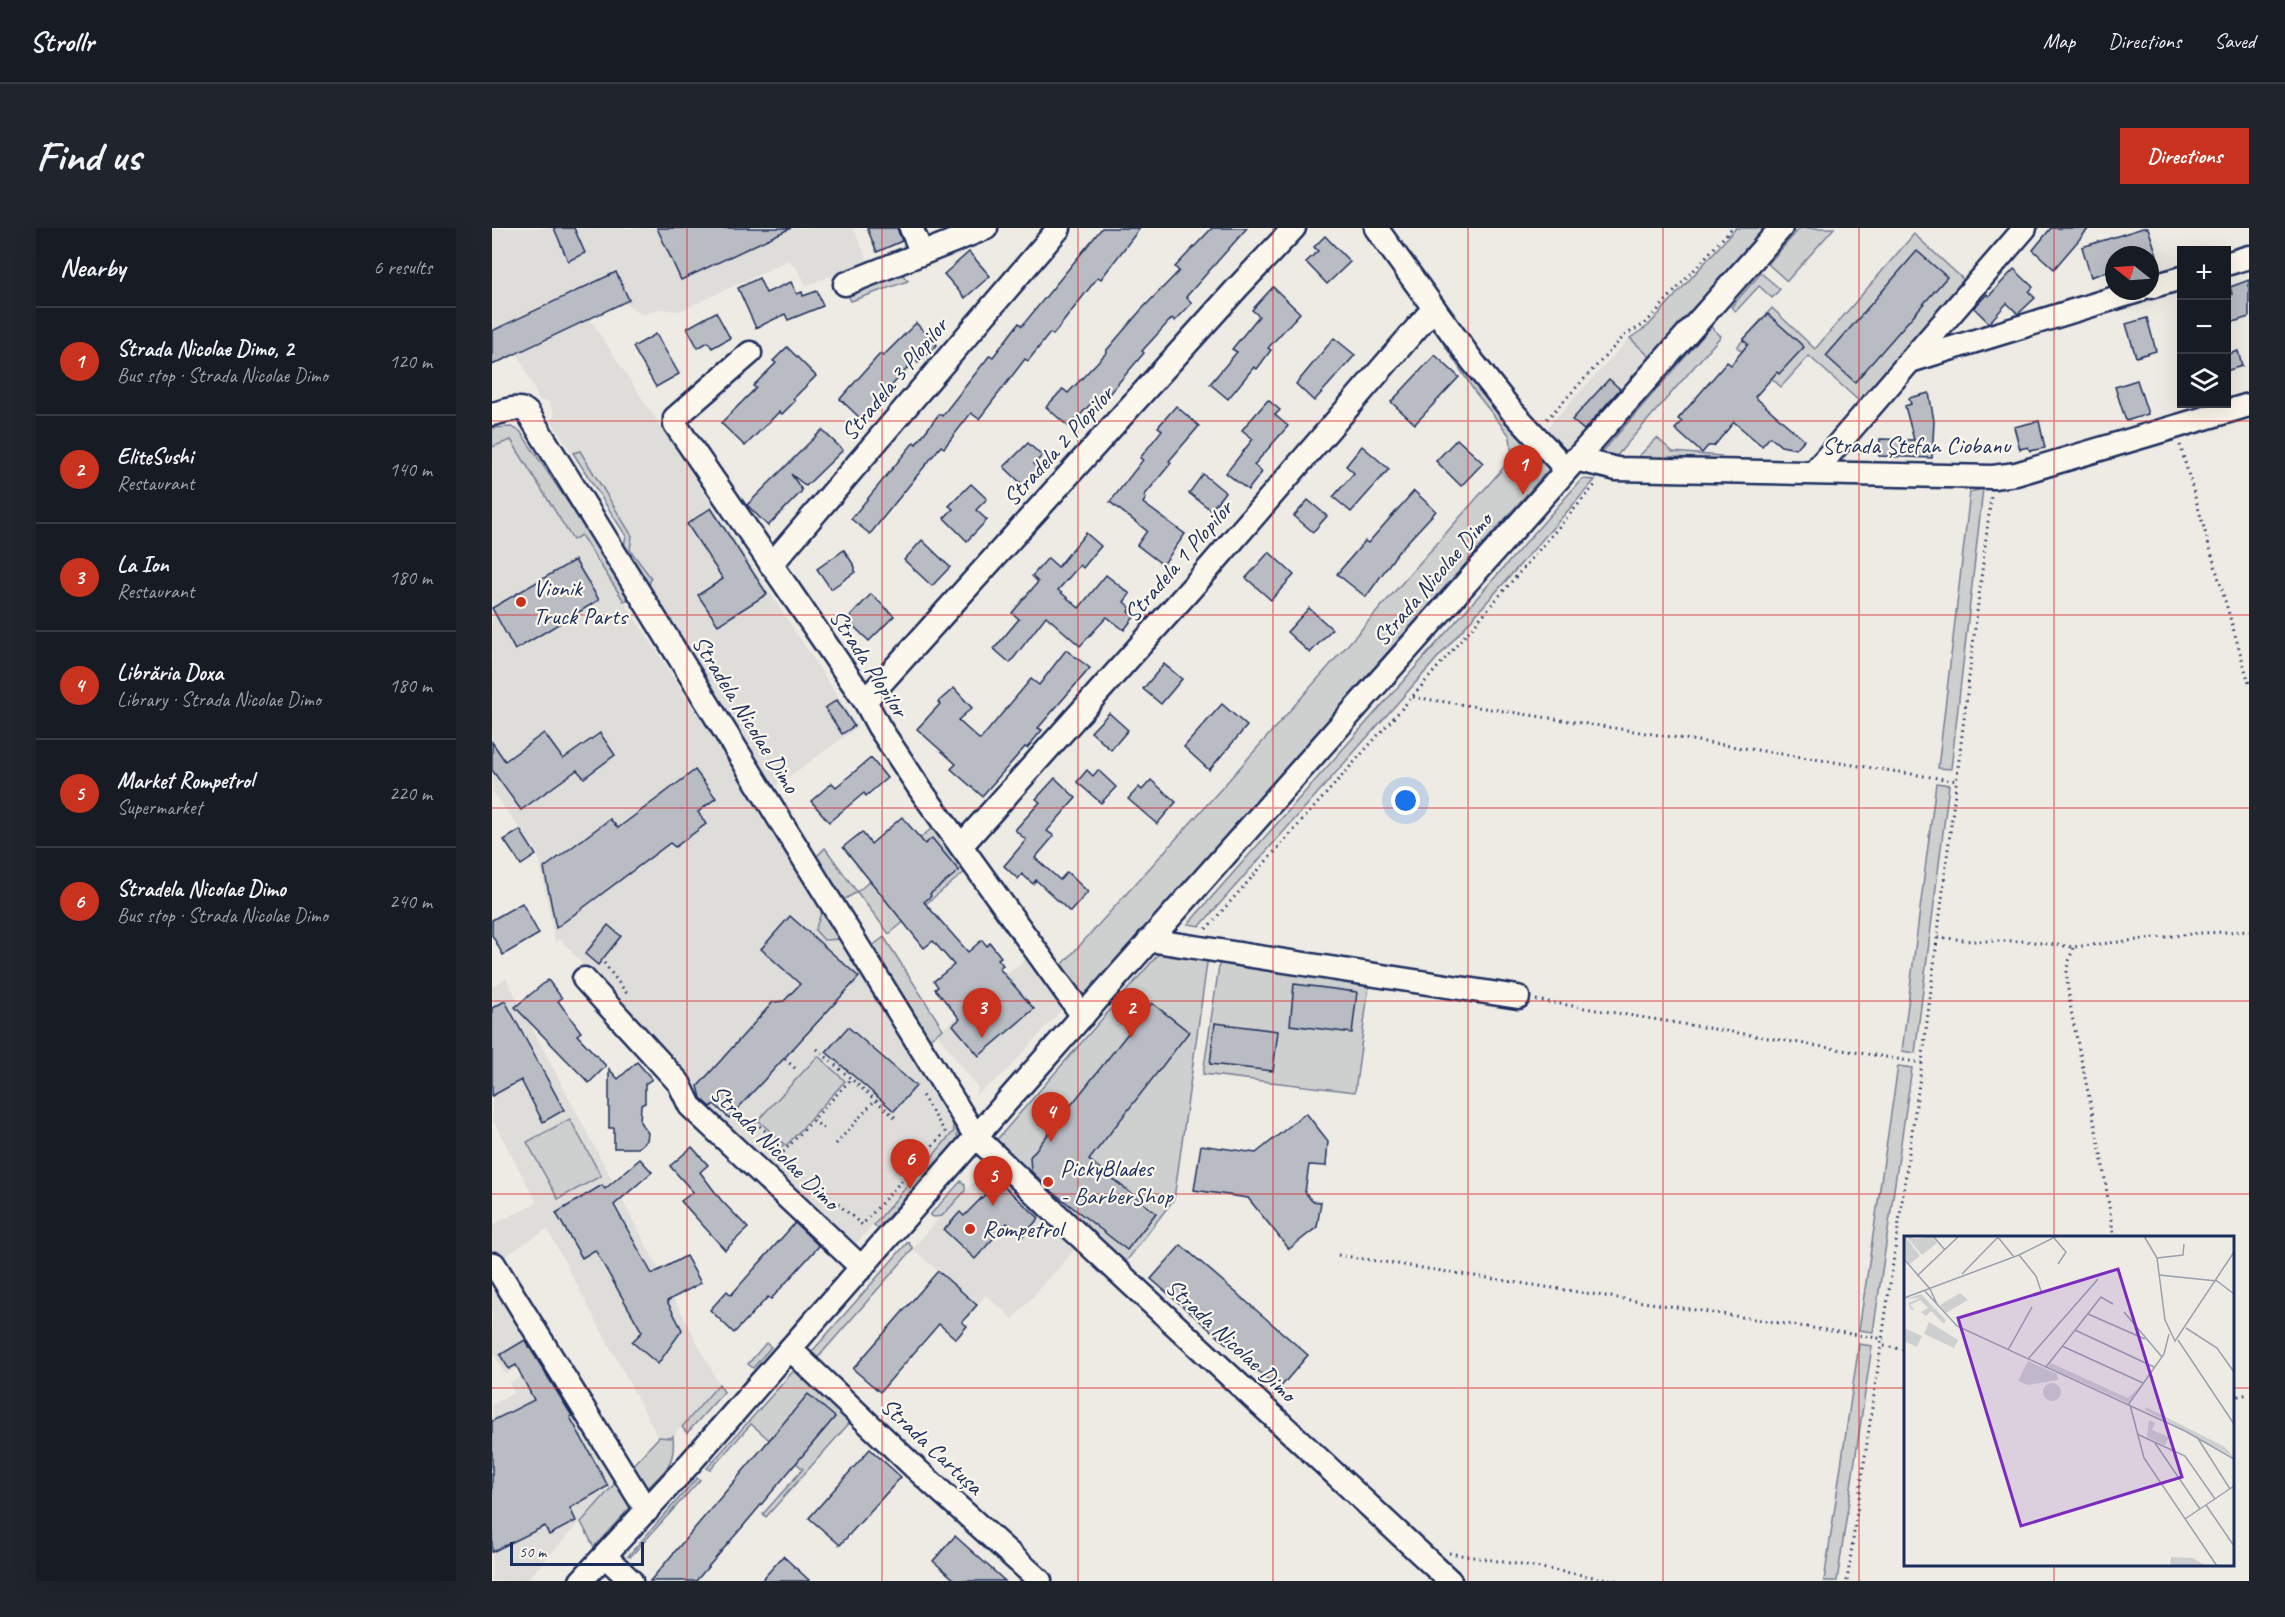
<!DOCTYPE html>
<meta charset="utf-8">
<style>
:root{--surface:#171b24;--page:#20242c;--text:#f1f3f6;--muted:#9ea1a6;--line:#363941;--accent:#c8321e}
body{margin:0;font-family:Caveat,sans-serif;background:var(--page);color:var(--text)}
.controls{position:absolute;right:18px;top:18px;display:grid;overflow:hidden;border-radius:0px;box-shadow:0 6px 24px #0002}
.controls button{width:54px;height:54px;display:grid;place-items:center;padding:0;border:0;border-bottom:2px solid var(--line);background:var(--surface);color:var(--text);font:30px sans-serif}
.compass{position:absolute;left:1613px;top:18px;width:54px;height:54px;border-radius:50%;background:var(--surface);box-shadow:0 6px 24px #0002;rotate:287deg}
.scale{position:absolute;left:18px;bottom:15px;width:134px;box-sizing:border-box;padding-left:6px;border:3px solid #1b2f5e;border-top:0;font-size:16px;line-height:21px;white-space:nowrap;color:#1b2f5e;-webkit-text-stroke:4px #fbf7ec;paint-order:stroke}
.you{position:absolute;left:914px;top:573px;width:21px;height:21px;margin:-15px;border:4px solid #fff;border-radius:50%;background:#1a73e8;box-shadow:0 0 0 9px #1a73e833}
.badge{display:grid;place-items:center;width:39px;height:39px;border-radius:50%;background:var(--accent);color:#fff;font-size:20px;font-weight:700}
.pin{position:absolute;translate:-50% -50px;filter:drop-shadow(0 2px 3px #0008)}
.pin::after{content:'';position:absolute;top:32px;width:21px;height:18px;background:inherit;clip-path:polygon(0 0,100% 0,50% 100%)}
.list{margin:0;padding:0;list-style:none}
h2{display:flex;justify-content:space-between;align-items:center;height:78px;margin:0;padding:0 24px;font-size:26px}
h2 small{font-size:20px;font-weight:400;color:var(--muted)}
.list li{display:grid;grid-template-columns:39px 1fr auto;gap:18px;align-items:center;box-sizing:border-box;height:108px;padding:0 24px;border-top:2px solid var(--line)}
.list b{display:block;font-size:22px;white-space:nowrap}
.list p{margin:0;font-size:20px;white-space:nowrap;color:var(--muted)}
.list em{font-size:20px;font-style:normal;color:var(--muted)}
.icon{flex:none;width:33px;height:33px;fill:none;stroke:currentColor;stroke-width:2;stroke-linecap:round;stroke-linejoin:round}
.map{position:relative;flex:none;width:1757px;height:1353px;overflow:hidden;border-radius:0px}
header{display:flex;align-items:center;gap:36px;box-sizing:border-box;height:84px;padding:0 30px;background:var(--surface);border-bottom:2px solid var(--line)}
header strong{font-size:28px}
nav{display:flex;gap:33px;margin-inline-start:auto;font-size:21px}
.intro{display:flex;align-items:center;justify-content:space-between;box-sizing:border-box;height:144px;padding:0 36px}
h1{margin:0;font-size:42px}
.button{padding:15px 27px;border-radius:0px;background:var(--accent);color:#fff;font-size:21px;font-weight:700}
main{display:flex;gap:36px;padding:0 36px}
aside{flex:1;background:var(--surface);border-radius:0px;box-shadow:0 6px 24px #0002}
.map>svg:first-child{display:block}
.built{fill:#deddda}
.green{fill:#cecfcf;stroke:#747f96;stroke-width:1.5}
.building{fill:#b9bcc3;stroke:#1b2f5e;stroke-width:1.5}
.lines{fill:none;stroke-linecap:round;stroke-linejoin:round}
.minor-casing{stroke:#1b2f5e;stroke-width:27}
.path{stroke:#1b2f5e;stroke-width:3;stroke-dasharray:1.5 4.5;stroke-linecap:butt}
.minor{stroke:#fbf7ec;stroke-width:22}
.grid{fill:none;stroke:#d62828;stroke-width:1.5;stroke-opacity:0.55}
.poi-dot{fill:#c8321e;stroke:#fbf7ec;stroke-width:2}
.labels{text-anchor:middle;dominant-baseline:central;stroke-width:4.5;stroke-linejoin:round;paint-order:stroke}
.street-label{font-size:24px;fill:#1b2f5e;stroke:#fbf7ec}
.poi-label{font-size:24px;fill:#1b2f5e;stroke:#fbf7ec;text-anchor:start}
.inset-road{fill:none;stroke:#9aa0ae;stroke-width:1.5}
.view{fill:#7b2cbf;fill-opacity:0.15;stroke:#7b2cbf;stroke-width:3}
.inset-edge{fill:none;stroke:#1b2f5e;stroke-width:3}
</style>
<header>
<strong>Strollr</strong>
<nav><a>Map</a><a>Directions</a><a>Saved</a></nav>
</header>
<div class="intro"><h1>Find us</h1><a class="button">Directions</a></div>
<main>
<aside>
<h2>Nearby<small>6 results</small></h2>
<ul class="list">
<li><span class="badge">1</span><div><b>Strada Nicolae Dimo, 2</b><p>Bus stop · Strada Nicolae Dimo</p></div><em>120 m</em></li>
<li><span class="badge">2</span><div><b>EliteSushi</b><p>Restaurant</p></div><em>140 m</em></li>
<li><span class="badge">3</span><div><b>La Ion</b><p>Restaurant</p></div><em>180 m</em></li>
<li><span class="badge">4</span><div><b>Librăria Doxa</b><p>Library · Strada Nicolae Dimo</p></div><em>180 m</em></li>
<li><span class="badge">5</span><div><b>Market Rompetrol</b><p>Supermarket</p></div><em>220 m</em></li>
<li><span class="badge">6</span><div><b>Stradela Nicolae Dimo</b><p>Bus stop · Strada Nicolae Dimo</p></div><em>240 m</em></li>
</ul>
</aside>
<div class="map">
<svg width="1757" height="1353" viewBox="0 0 1757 1353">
<rect width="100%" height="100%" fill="#eeebe4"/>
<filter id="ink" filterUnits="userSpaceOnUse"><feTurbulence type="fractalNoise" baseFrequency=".0167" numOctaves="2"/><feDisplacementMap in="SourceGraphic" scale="12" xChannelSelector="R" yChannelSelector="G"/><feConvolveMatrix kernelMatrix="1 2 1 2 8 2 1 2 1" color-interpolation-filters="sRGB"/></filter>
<g filter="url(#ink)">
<g class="built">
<polygon points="0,0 361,0 377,35 314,57 308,45 297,32 188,83 167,81 151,87 132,75 98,91 366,499 284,558 131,323 134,308 59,192 63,187 57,174 47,172 26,126 0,137"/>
<polygon points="1138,110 1162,132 1076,225 1052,203"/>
<polygon points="19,212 80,311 89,307 191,464 263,570 459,888 462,903 365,1015 358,1016 203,867 203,862 68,711 63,714 46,625 0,563 0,219"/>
<polygon points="538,727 576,774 513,845 483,868 486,860 445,806"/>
<polygon points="14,750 227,1156 179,1210 166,1209 55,1001 0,1037 0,997 45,975 0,891 0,759"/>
<polygon points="496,939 585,1019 521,1091 494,1067 485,1077 421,1021 447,990"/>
<polygon points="0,1044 48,1125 13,1147 0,1123"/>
<polygon points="57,1134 128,1250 34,1353 0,1353 0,1177 22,1165 17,1155"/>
</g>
<g class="green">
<polygon points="1244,0 1273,0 1158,129 1138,110 1156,98"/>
<polygon points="1308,0 1342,0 1295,53 1276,36"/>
<polygon points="1422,6 1473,53 1367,173 1317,128 1289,159 1245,119 1280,80 1323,121"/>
<polygon points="409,45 416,53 359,73 354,63"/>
<polygon points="1269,45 1288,61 1280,70 1267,58 1244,83 1239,79"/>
<polygon points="949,99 991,158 1057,241 592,769 570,737 729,561 1020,230 1018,208 983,164 944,104"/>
<polygon points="1219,99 1229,108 1121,232 1105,230"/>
<polygon points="19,199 28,203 140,370 132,373 89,307 81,312 19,212 0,219 0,200"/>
<polygon points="1165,210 1181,224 1229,228 1223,236 1142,233"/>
<polygon points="88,223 140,308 138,322 159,350 156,361 131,323 134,308 81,225"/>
<polygon points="1090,251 1103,252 708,698 696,696"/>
<polygon points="1491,261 1459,541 1446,540 1478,264"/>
<polygon points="1444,555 1457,557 1423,825 1410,823"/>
<polygon points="440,600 474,643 397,706 365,664 350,673 324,629 333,620 365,664"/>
<polygon points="331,680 350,711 332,712 323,702"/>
<polygon points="392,709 451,801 437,811 379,719"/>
<polygon points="671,721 716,728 682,971 630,1039 501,916"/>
<polygon points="728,731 878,750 863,864 711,846"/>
<polygon points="326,828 353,853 294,918 266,892"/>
<polygon points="1406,838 1420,840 1381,1104 1367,1102"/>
<polygon points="459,888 465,896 465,912 386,1000 382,997 462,903"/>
<polygon points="78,891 109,948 66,971 35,914"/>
<polygon points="469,953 473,957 473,963 450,988 442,989 438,987"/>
<polygon points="416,1014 421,1021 321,1135 316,1128"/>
<polygon points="274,1115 279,1119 261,1140 256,1136"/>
<polygon points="1367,1116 1380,1118 1345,1353 1332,1353"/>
<polygon points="306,1138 361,1191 274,1289 271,1286 311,1241 259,1196 218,1242 215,1240"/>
<polygon points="227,1156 232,1164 195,1205 190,1199"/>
<path d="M181,1208C184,1238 172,1243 153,1263L137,1241L167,1209L179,1210Z"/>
<polygon points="128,1250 143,1274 102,1319 89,1294"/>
<polygon points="205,1250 208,1252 138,1329 136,1328"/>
</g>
<g class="building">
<polygon points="62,0 82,0 93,25 76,33"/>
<polygon points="165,0 299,0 189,52"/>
<polygon points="375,0 405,0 410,13 385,24"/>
<polygon points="610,0 648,0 609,51 606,49 561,107 558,105 536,133 533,131 487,191 479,185 452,220 449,218 378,306 359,291 422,214 424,216 447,186 450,188 498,127 501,129 527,95 530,98"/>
<polygon points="720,0 755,0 694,69 700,75 683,93 680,90 650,123 652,125 611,173 606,168 577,199 554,179 571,161 576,165 615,124 614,123 649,82 687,43 683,39"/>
<polygon points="1559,0 1597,0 1562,41 1541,22"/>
<polygon points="1651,0 1656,0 1665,27 1622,27 1622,41 1599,49 1590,19"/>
<polygon points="833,8 858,34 835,56 814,34 826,23 822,19"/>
<polygon points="1425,23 1455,49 1363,154 1334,128"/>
<polygon points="477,24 498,48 473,70 452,46"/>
<polygon points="1522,41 1541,59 1537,64 1543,70 1526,86 1515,75 1497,95 1482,80 1495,66 1497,68"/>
<polygon points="124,44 137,72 0,137 0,103"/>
<polygon points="267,50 274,65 299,54 305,66 310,64 311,68 325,63 331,78 296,92 293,86 264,100 246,60"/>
<polygon points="1757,52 1757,89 1738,95 1734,84 1734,68 1740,66 1738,59"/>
<polygon points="781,59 808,85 776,120 779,122 765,141 762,139 736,171 718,156 745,124 740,121 767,88 760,82"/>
<polygon points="224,84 238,110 220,120 216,114 206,120 195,100"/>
<polygon points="1276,86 1312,119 1287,146 1285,144 1263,169 1312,212 1304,221 1289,218 1278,209 1270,218 1242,194 1222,218 1216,218 1210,225 1183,201 1190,194 1186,191 1235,134 1239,137 1256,116 1251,112"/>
<polygon points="1655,90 1664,123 1644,129 1634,96"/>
<polygon points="424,95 445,117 426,135 423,132 369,191 348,171 388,126 391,128"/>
<polygon points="164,106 187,146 164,159 141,119"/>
<polygon points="842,110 863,127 822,173 804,156"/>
<polygon points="295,119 324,148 301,171 303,173 290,186 287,184 253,218 229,195 264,160 261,158 284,135 281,133"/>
<polygon points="1746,123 1750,138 1734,143 1734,127"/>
<polygon points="943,127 967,149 923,196 899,174"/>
<polygon points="1117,151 1128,161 1092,202 1080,192"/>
<polygon points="1645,152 1656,186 1634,193 1623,159"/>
<polygon points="1437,165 1442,193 1440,230 1387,228 1388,211 1422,212 1413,178 1419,176 1417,170"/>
<polygon points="776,172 788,182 783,187 796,198 762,237 770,244 756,262 734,245 761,211 750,202"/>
<polygon points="684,178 707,198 677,233 679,235 652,268 654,270 651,275 693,306 671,337 645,317 655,303 618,274 651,232 648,230 670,202 666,199"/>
<polygon points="1547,193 1553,220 1538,223 1536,219 1528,221 1522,199"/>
<polygon points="330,202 351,222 314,258 299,246 310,262 309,264 276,298 255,277"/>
<polygon points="965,211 991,235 969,258 944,233"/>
<polygon points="536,215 550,228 542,236 548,242 532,258 512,239"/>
<polygon points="870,218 897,241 859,284 841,269 862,245 854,238"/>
<polygon points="711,246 733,264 719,282 697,265"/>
<polygon points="479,256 495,271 484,282 495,292 475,313 452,290 461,281 457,278"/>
<polygon points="922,263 944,283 906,324 874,369 845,346 873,313 876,315"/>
<polygon points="816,272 835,288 821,304 802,288"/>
<polygon points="219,280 275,366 226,397 206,367 231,351 195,296"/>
<polygon points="594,305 609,318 591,340 588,337 566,362 587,380 614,347 638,366 632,374 639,380 636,384 642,389 632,402 615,389 588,418 554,388 518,435 502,421 527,391 520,385 546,354 540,348 556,330 566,339"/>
<polygon points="430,312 458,339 440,358 412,332"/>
<polygon points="352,322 363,339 363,344 339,361 325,341"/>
<polygon points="777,324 802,347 779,372 754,350"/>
<polygon points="83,332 107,372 23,422 0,380"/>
<polygon points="379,366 402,388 377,413 355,392"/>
<polygon points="817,380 840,401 818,425 795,404"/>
<polygon points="574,422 598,440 546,500 550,502 535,520 533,519 490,568 459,541 464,536 425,501 448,476 446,474 462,460 480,480 466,492 488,512 539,451 547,457"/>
<polygon points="672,436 690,451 669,476 651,461"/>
<polygon points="345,472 362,498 350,506 333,480"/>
<polygon points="730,476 755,498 717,542 692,519"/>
<polygon points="617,485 636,502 619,522 599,504"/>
<polygon points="52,505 71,531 108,505 123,527 92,550 85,542 29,582 0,542 0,514 13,533"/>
<polygon points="379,530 395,550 374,568 372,565 337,594 319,573 340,555 344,559"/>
<polygon points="203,542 224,570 206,584 214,596 183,619 178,615 64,700 52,640 118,591 126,600"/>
<polygon points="595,542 601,548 606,542 624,559 609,575 585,554"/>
<polygon points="563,550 584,570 555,603 562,608 543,630 568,652 575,644 596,664 578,684 544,652 541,656 530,646 526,651 512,638 534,612 523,602 548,574 544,571"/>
<polygon points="659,552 684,574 665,596 636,571 647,559 650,562"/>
<polygon points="410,589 433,616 440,610 467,643 438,666 439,668 432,674 476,724 490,712 495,718 498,715 509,729 506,731 511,737 507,740 542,781 487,828 461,797 468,791 443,761 446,759 442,753 462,737 441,713 432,720 351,619 370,604 379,616"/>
<polygon points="28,602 44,627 29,637 12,612"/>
<polygon points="30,675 47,706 11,727 0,707 0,692"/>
<polygon points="298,688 367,749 237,890 222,876 219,879 209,870 206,858 281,774 292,773 308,756 269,721"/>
<polygon points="116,697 129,708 106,737 93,726"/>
<polygon points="56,752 70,770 66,773 89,804 85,807 114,838 97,855 23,779"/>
<polygon points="802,756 865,764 860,805 798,797"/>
<polygon points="13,773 72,882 51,894 29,852 0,868 0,780"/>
<polygon points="660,775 697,804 597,932 664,985 635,1022 557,961 539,943 538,929"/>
<polygon points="723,795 786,803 781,843 718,836"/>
<polygon points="356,799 424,858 402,883 334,824"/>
<polygon points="145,834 160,851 153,856 153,875 149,877 148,894 156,905 155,912 146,920 122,920 122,900 117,900 117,841 126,851"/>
<polygon points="814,885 836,913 834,938 817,937 813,964 820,973 829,974 825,999 797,1021 756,970 702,962 709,917 764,925"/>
<polygon points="200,919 216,937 208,944 229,972 256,1000 233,1022 189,973 201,964 178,938"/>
<polygon points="148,931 160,944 122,977 160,1046 194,1028 209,1055 175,1073 190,1102 166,1136 140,1114 150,1104 103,1022 90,1030 64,985 110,957 113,961"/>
<polygon points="506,953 547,990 530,1009 515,995 483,1031 452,1002 468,984 472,988"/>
<polygon points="303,995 327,1018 279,1071 276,1069 242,1105 218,1082 235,1063 239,1067"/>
<polygon points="689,1017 816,1127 787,1161 659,1051"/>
<polygon points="446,1043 485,1077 470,1094 475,1098 464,1111 447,1096 388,1164 361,1141"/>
<polygon points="33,1112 80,1188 78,1189 116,1258 78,1280 84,1293 57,1307 53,1298 0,1324 0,1193 42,1172 24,1137 17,1141 8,1127"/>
<polygon points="316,1166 343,1189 252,1297 204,1353 158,1353"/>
<polygon points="378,1221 409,1249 348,1317 317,1290"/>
<polygon points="463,1308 513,1353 464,1353 441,1333"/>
<polygon points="291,1328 318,1353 269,1353"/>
</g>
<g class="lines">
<g class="minor-casing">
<g id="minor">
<polyline points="419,0 430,25"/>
<polyline points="884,0 981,134 1019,182 1074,241"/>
<polyline points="1734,36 1757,29"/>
<polyline points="353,56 494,0"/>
<polyline points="1658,59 1690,50"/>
<polyline points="258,125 183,190 183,196 373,473 387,499 430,564 591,788"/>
<polyline points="1418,133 1646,63"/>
<path d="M0,186C11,184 27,176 36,185L484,909L579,1000L958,1353"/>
<polyline points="1083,231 1125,241 1501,249 1524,246 1757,177"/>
<polyline points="1322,244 1533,0"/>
<polyline points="279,337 567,0"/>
<polyline points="373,473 746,59 802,0"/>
<polyline points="469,618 704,355 942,80"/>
<polyline points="657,712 1026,769"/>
<polyline points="92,751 187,855 198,878 370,1040"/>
<polyline points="2,1036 155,1283"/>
<polyline points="298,1121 422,1239 548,1353"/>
<polyline points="113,1328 139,1353"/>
<polyline points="89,1353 198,1235 524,863 1289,0"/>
</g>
</g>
<g class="path">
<polyline points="1055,191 1133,107 1153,96 1240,0"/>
<polyline points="1688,217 1757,455"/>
<polyline points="921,469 1465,553"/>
<polyline points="714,701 920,469 1103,257"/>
<polyline points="1446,709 1480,713 1533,713 1581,719 1708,705 1757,703"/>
<polyline points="1581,720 1575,740 1575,754 1580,788 1609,926 1622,1010"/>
<polyline points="112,735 136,767"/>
<polyline points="1044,772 1430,835"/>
<polyline points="325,821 406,892"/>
<polyline points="293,831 306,843"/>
<polyline points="321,892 332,901"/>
<polyline points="263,894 294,921"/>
<polyline points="344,916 383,872"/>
<polyline points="283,933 359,851"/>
<polyline points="337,968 370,997 453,904 428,864"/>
<polyline points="846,1027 1392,1111"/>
<polyline points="1392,1118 1414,1122"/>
<polyline points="1740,1169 1757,1166"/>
<polyline points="957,1325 1127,1353"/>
<polyline points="1355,1353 1430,835 1499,269"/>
</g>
<use href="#minor" class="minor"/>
</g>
</g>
<path class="grid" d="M195,0V1353M390,0V1353M586,0V1353M781,0V1353M976,0V1353M1171,0V1353M1367,0V1353M1562,0V1010M0,193H1757M0,387H1757M0,580H1757M0,773H1757M0,966H1757M0,1160H1414M1740,1160H1757M1562,1336V1353"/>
<g class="poi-dot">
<circle cx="29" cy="374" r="6"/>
<circle cx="556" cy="954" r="6"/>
<circle cx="478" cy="1001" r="6"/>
</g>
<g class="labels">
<g class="street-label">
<text transform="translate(402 151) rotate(-50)">Stradela 3 Plopilor</text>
<text x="1424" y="217">Strada Ștefan Ciobanu</text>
<text transform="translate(566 218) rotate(-48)">Stradela 2 Plopilor</text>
<text transform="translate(686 333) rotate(-49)">Stradela 1 Plopilor</text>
<text transform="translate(940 351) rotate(-49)">Strada Nicolae Dimo</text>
<text transform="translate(377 435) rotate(57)">Strada Plopilor</text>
<text transform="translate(254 486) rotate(58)">Stradela Nicolae Dimo</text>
<text transform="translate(283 919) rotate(44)">Strada Nicolae Dimo</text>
<text transform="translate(739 1112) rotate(43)">Strada Nicolae Dimo</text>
<text transform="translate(440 1218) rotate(43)">Strada Cartușa</text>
</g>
<g class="poi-label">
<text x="41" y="360">Vionik<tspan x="41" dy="28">Truck Parts</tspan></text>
<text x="568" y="940">PickyBlades<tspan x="568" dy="28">- BarberShop</tspan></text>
<text x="490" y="1001">Rompetrol</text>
</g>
</g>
<g transform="translate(1412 1008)">
<rect width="330" height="330" fill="#eeebe4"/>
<path d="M1,0L16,20L6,28L0,22ZM2,0L12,3L28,0L33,7L18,19ZM56,57L64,64L42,77L36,69ZM17,58L42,84L40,88L27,75L22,80L17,76L24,72L16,64L6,69L11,74H7L4,67L16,62L2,63ZM25,86L54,104L50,112L20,98ZM0,92L18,100L13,111L0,105ZM124,125L153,138L154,144L124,149L114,145ZM147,127L224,162L237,149L224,167L144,131ZM139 156a9 9 0 1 1 18 0a9 9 0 1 1-18 0ZM242,171L321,211L330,221L241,174ZM245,184L251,187L248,194L265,201L261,209L243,201ZM267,321L289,322L302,330H266Z" fill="#cecfcf"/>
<path class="inset-road" d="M29,0L41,14M93,0L110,21M240,0L253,22L261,84L271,105L330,16M150,2L162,16L154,28M115,19L132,40L137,55M253,22L279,19L280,8M0,23L26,53L34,70M58,38L95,0M255,39L313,45L330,58M13,40L55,0M20,54L53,90L281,195L330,223M0,62L115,19L153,0M220,76L258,121M184,78L241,103M282,92L313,112L330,136M171,94L250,131M274,104L330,188M158,110L239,147M104,114L128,71M124,123L194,43M142,131L197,61L209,68M224,169L260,118L265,98M226,169L240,222L313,330M233,198L281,220L311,263M293,201L326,253M251,207L296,273M302,269L330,310M281,283L330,250"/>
<path class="view" d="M214,33L278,241L117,290L54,82Z"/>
<rect width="330" height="330" class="inset-edge"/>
</g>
</svg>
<div class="controls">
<button>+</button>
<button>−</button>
<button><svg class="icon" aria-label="layers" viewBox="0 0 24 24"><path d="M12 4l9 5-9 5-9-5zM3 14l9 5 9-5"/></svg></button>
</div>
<svg class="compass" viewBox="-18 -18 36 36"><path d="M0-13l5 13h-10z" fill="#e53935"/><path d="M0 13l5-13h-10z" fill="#9ea1a6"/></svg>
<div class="scale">50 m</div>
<div class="you"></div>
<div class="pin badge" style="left:1031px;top:267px">1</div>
<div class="pin badge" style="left:639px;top:810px">2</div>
<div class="pin badge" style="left:490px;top:810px">3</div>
<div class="pin badge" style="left:559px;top:914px">4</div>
<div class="pin badge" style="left:501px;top:978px">5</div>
<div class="pin badge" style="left:418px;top:961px">6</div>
</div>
</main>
